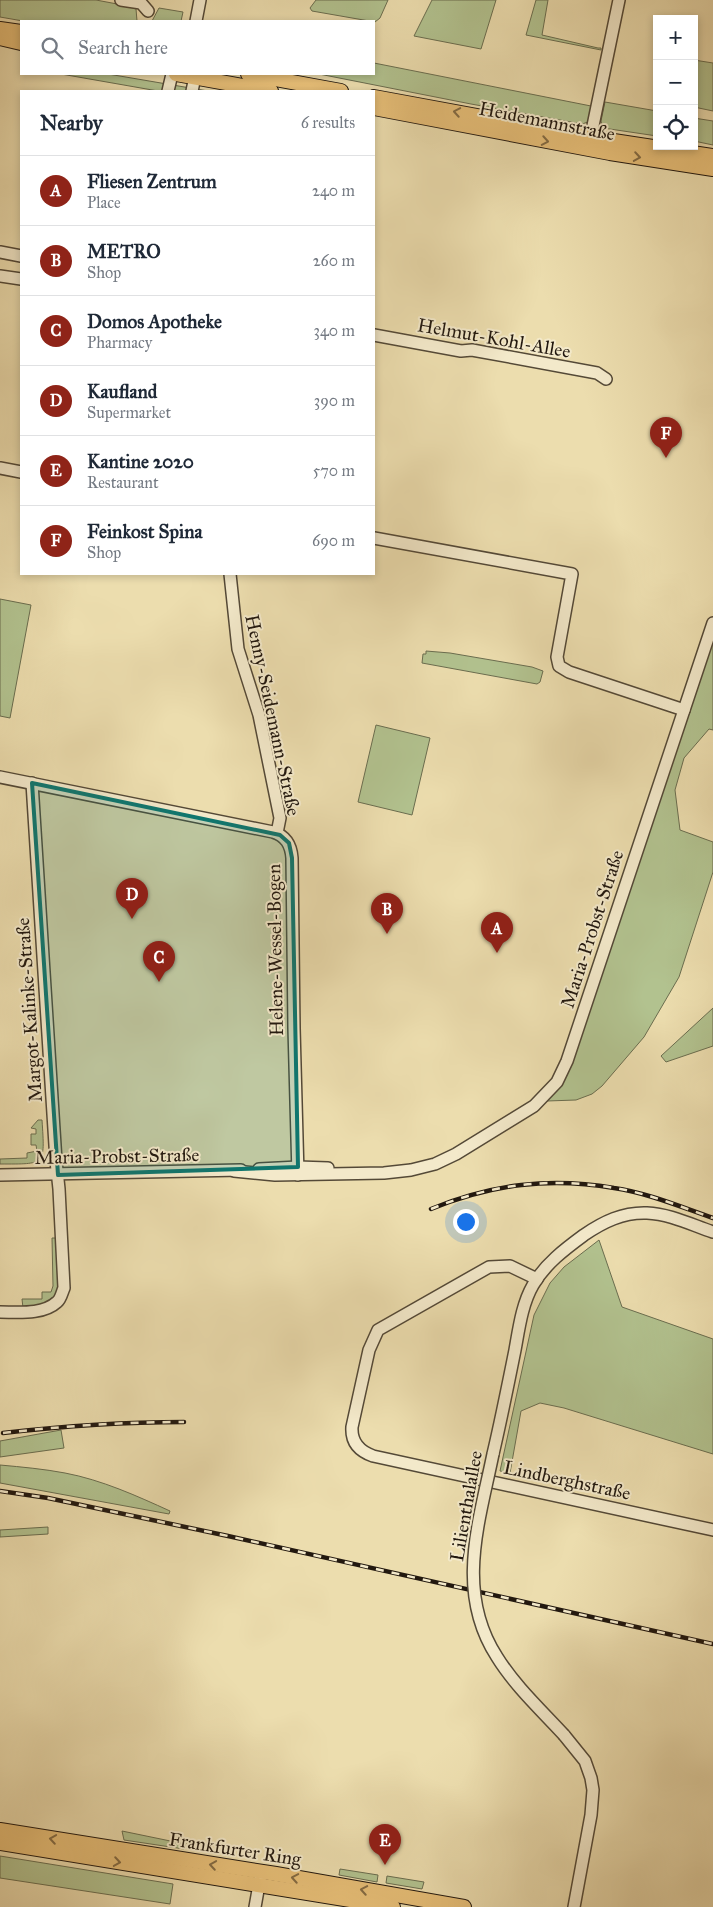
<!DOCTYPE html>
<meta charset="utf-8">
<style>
:root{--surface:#fff;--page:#f2f2f3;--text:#1f2937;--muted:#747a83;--line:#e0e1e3;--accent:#8f2418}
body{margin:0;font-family:"IM FELL Great Primer",serif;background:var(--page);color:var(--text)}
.controls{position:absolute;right:15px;top:15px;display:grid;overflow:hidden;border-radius:0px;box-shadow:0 2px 8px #0003}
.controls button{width:45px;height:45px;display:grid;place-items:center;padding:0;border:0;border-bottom:1px solid var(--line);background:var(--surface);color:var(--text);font:25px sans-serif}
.you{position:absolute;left:465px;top:1221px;width:18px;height:18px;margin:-12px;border:4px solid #fff;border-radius:50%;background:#1a73e8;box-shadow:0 0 0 8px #1a73e833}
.badge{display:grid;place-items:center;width:32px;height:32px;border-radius:50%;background:var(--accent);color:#fff;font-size:16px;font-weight:700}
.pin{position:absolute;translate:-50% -41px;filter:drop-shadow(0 1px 2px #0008)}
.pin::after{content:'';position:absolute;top:26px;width:18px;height:15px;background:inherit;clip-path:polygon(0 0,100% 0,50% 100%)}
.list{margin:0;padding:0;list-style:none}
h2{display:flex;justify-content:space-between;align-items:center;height:65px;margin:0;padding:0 20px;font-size:21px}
h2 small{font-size:16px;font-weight:400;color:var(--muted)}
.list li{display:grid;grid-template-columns:32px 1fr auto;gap:15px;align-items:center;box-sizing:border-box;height:70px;padding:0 20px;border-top:1px solid var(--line)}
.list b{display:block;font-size:19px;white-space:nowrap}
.list p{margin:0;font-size:16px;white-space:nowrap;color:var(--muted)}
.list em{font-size:16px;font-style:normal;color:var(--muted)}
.icon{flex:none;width:28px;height:28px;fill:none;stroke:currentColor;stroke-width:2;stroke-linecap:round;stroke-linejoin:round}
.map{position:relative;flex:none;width:713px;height:1907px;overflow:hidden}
.search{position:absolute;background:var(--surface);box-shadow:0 2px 8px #0003;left:20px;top:20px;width:355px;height:55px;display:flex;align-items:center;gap:12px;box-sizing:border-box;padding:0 18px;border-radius:0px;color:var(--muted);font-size:19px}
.panel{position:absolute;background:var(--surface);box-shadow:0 2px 8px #0003;left:20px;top:90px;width:355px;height:485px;border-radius:0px}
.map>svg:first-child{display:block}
.green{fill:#b2c28f;stroke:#6a6d4f}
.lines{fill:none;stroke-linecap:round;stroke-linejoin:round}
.minor-casing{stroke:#544937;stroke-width:14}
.major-casing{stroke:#22180f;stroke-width:16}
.minor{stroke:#f3e9ca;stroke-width:11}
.major{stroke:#e6be77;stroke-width:14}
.rail-casing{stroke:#22180f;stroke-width:4.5}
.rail{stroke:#f3e9ca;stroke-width:2.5;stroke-dasharray:8;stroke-linecap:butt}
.minor-bridge-casing{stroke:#544937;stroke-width:14;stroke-linecap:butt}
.minor-bridge{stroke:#f3e9ca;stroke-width:11}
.oneway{stroke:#846b43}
.marked{fill:#0f766e;fill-opacity:0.2;stroke:#0f766e;stroke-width:4;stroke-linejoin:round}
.labels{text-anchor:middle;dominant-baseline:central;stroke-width:4;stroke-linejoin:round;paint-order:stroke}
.street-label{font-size:19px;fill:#22180f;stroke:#f3e9ca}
</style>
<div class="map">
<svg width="713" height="1907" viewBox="0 0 713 1907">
<rect width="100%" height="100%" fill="#ecddae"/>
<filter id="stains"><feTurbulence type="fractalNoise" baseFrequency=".004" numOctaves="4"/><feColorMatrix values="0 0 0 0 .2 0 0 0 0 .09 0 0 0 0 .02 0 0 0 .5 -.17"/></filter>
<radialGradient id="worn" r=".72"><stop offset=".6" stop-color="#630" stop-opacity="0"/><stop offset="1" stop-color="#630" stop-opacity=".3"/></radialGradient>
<g class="green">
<polygon points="0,0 96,0 133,7 136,9 137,21 23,21 0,17"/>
<polygon points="316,0 388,0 380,18 375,22 312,11 310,8"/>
<polygon points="432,0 496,0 481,49 414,36"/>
<polygon points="536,0 548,0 542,35 598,48 601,48 601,50 526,35"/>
<polygon points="159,8 183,12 181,21 152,21"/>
<polygon points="694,60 713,63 713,111 694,107"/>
<polygon points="374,63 591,106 588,122 582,124 471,104 319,74 374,74"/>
<polygon points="61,74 108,74 208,91 158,91"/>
<polygon points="605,102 657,111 657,136 603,128 601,121"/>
<polygon points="694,118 713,121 713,145 694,141"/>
<polygon points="0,599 31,605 10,718 0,716"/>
<polygon points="713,640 713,730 709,729 684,758 675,790 680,830 713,842 713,872 679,977 644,1037 602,1086 592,1094 576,1100 547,1101 560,1085"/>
<polygon points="426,651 450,653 532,667 543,671 540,682 537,684 422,663 423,654 426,654"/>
<polygon points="376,725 430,738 412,815 358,802"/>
<polygon points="713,1008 713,1046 666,1062 661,1056"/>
<path d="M38,1120H42C45,1166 46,1164 0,1164V1159L27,1158V1153L37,1151L36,1145H31V1134H36V1129L31,1128Z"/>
<path d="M52,1238H59C61,1274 71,1305 23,1308L22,1299H42V1292H51L53,1286Z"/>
<polygon points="599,1240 622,1307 713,1339 713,1454 564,1408 540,1403 521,1411 510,1473 500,1471 534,1315 550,1283 564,1267"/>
<polygon points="61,1430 64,1448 0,1457 0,1441"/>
<path d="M0,1465C22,1467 44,1469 65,1473C102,1480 137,1496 170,1511L169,1514L0,1483Z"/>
<polygon points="48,1527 48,1534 0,1537 0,1530"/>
<polygon points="122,1831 180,1843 186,1843 184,1849 124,1840"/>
<polygon points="0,1856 173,1884 170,1904 0,1878"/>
<polygon points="340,1869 378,1875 377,1882 339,1875"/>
<polygon points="387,1876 424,1882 422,1889 386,1883"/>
</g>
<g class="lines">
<g class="minor-casing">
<g id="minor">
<polyline points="121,0 141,3 148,11"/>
<polyline points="196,21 200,0"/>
<polyline points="168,91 172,74"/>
<polyline points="192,91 195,77 193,74"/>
<polyline points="589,145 619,0"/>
<polyline points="0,252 21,256"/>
<polyline points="0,276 21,279"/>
<polyline points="374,335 461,351 472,350 597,373 606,379"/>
<polyline points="0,468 21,472"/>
<polyline points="374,538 572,574 557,657 559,666 569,672 684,710"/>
<polyline points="230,574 238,649 259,715 280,818 277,833"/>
<path d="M0,777L273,832C286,836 291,845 292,858L294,1028L298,1175"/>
<polyline points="259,1169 298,1167 328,1168"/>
<polyline points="234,1171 275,1175 384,1173 411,1170 435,1164 456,1154 534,1106 557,1082 567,1061 713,623"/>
<polyline points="0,1175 241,1170"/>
<path d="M537,1279L510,1266L489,1267L378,1330L369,1350L352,1427C351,1442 359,1451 373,1456L713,1530"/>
<path d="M0,1312C18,1312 43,1315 57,1302C61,1299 62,1292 64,1288L59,1189L56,1161L32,783"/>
<path d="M493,1454C501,1420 508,1385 515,1350C519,1328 522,1304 533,1285C545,1264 565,1249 584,1235C603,1222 623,1212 647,1213C670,1214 692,1225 713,1232"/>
<polyline points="564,1735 585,1761 591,1778 593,1790 591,1815 574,1907"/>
<polyline points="255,1907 260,1879"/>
</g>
</g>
<g class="major-casing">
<g id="major">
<polyline points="0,29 21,32"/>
<polyline points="0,38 21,43"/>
<polyline points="176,74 271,91"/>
<polyline points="248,74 341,91"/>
<polyline points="374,97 607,140 713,156"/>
<polyline points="374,108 610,153 713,169"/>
<polyline points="0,1830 276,1874 464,1907"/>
<polyline points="0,1843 393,1907"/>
</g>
</g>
<use href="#minor" class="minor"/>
<use href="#major" class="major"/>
<g class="rail-casing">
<g id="rail">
<path d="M431,1209C492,1184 550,1177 614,1188C648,1193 681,1207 713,1218"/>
<path d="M3,1433C64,1426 123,1422 184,1422"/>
<polyline points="0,1491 48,1498 228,1536 713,1644"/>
</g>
</g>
<use href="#rail" class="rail"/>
<g class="minor-bridge-casing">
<path id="minor-bridge" d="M493,1454C479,1523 455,1592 497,1657C515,1686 541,1710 564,1735"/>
</g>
<use href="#minor-bridge" class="minor-bridge"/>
</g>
<defs><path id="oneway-chevron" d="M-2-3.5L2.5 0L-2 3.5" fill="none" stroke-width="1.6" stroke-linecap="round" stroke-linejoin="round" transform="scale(1.25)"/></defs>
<g class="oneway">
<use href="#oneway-chevron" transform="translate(457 112) rotate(-170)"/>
<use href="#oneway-chevron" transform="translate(545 141) rotate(10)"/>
<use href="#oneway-chevron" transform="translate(637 157) rotate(9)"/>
<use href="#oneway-chevron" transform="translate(53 1839) rotate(-171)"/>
<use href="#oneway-chevron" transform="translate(117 1862) rotate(9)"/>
<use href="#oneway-chevron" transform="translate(213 1865) rotate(-171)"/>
<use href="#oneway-chevron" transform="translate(295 1878) rotate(-170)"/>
<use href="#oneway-chevron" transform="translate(364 1890) rotate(-170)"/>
</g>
<path class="marked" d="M32,783L280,835L289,843L292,858L298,1167L58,1175Z"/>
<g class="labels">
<g class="street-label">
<text transform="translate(547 121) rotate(11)">Heidemannstraße</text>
<text transform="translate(494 338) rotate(10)">Helmut-Kohl-Allee</text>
<text transform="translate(273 715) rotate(78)">Henny-Seidemann-Straße</text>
<text transform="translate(592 929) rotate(-72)">Maria-Probst-Straße</text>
<text transform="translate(275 950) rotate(-91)">Helene-Wessel-Bogen</text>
<text transform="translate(29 1010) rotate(-94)">Margot-Kalinke-Straße</text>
<text transform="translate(117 1156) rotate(-1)">Maria-Probst-Straße</text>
<text transform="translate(567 1480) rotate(12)">Lindberghstraße</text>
<text transform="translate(466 1506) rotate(-80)">Lilienthalallee</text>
<text transform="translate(235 1849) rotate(9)">Frankfurter Ring</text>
</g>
</g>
<rect width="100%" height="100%" filter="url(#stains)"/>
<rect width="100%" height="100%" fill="url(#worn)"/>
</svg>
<div class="controls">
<button>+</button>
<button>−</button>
<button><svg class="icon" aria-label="locate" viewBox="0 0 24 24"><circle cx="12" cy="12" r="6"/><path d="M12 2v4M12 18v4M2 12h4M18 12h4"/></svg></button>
</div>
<div class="you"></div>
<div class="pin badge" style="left:497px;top:953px">A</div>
<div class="pin badge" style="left:387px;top:934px">B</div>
<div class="pin badge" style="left:159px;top:982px">C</div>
<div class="pin badge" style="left:132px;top:919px">D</div>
<div class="pin badge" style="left:385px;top:1865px">E</div>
<div class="pin badge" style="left:666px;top:458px">F</div>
<div class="search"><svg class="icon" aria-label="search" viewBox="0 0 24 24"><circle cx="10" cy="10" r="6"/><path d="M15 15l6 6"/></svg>Search here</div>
<section class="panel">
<h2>Nearby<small>6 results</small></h2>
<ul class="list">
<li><span class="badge">A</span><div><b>Fliesen Zentrum</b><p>Place</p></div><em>240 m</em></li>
<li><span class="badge">B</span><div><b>METRO</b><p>Shop</p></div><em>260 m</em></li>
<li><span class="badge">C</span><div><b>Domos Apotheke</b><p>Pharmacy</p></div><em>340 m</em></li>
<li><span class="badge">D</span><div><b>Kaufland</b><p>Supermarket</p></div><em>390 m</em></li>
<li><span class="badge">E</span><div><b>Kantine 2020</b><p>Restaurant</p></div><em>570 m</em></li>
<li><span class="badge">F</span><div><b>Feinkost Spina</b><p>Shop</p></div><em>690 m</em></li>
</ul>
</section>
</div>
